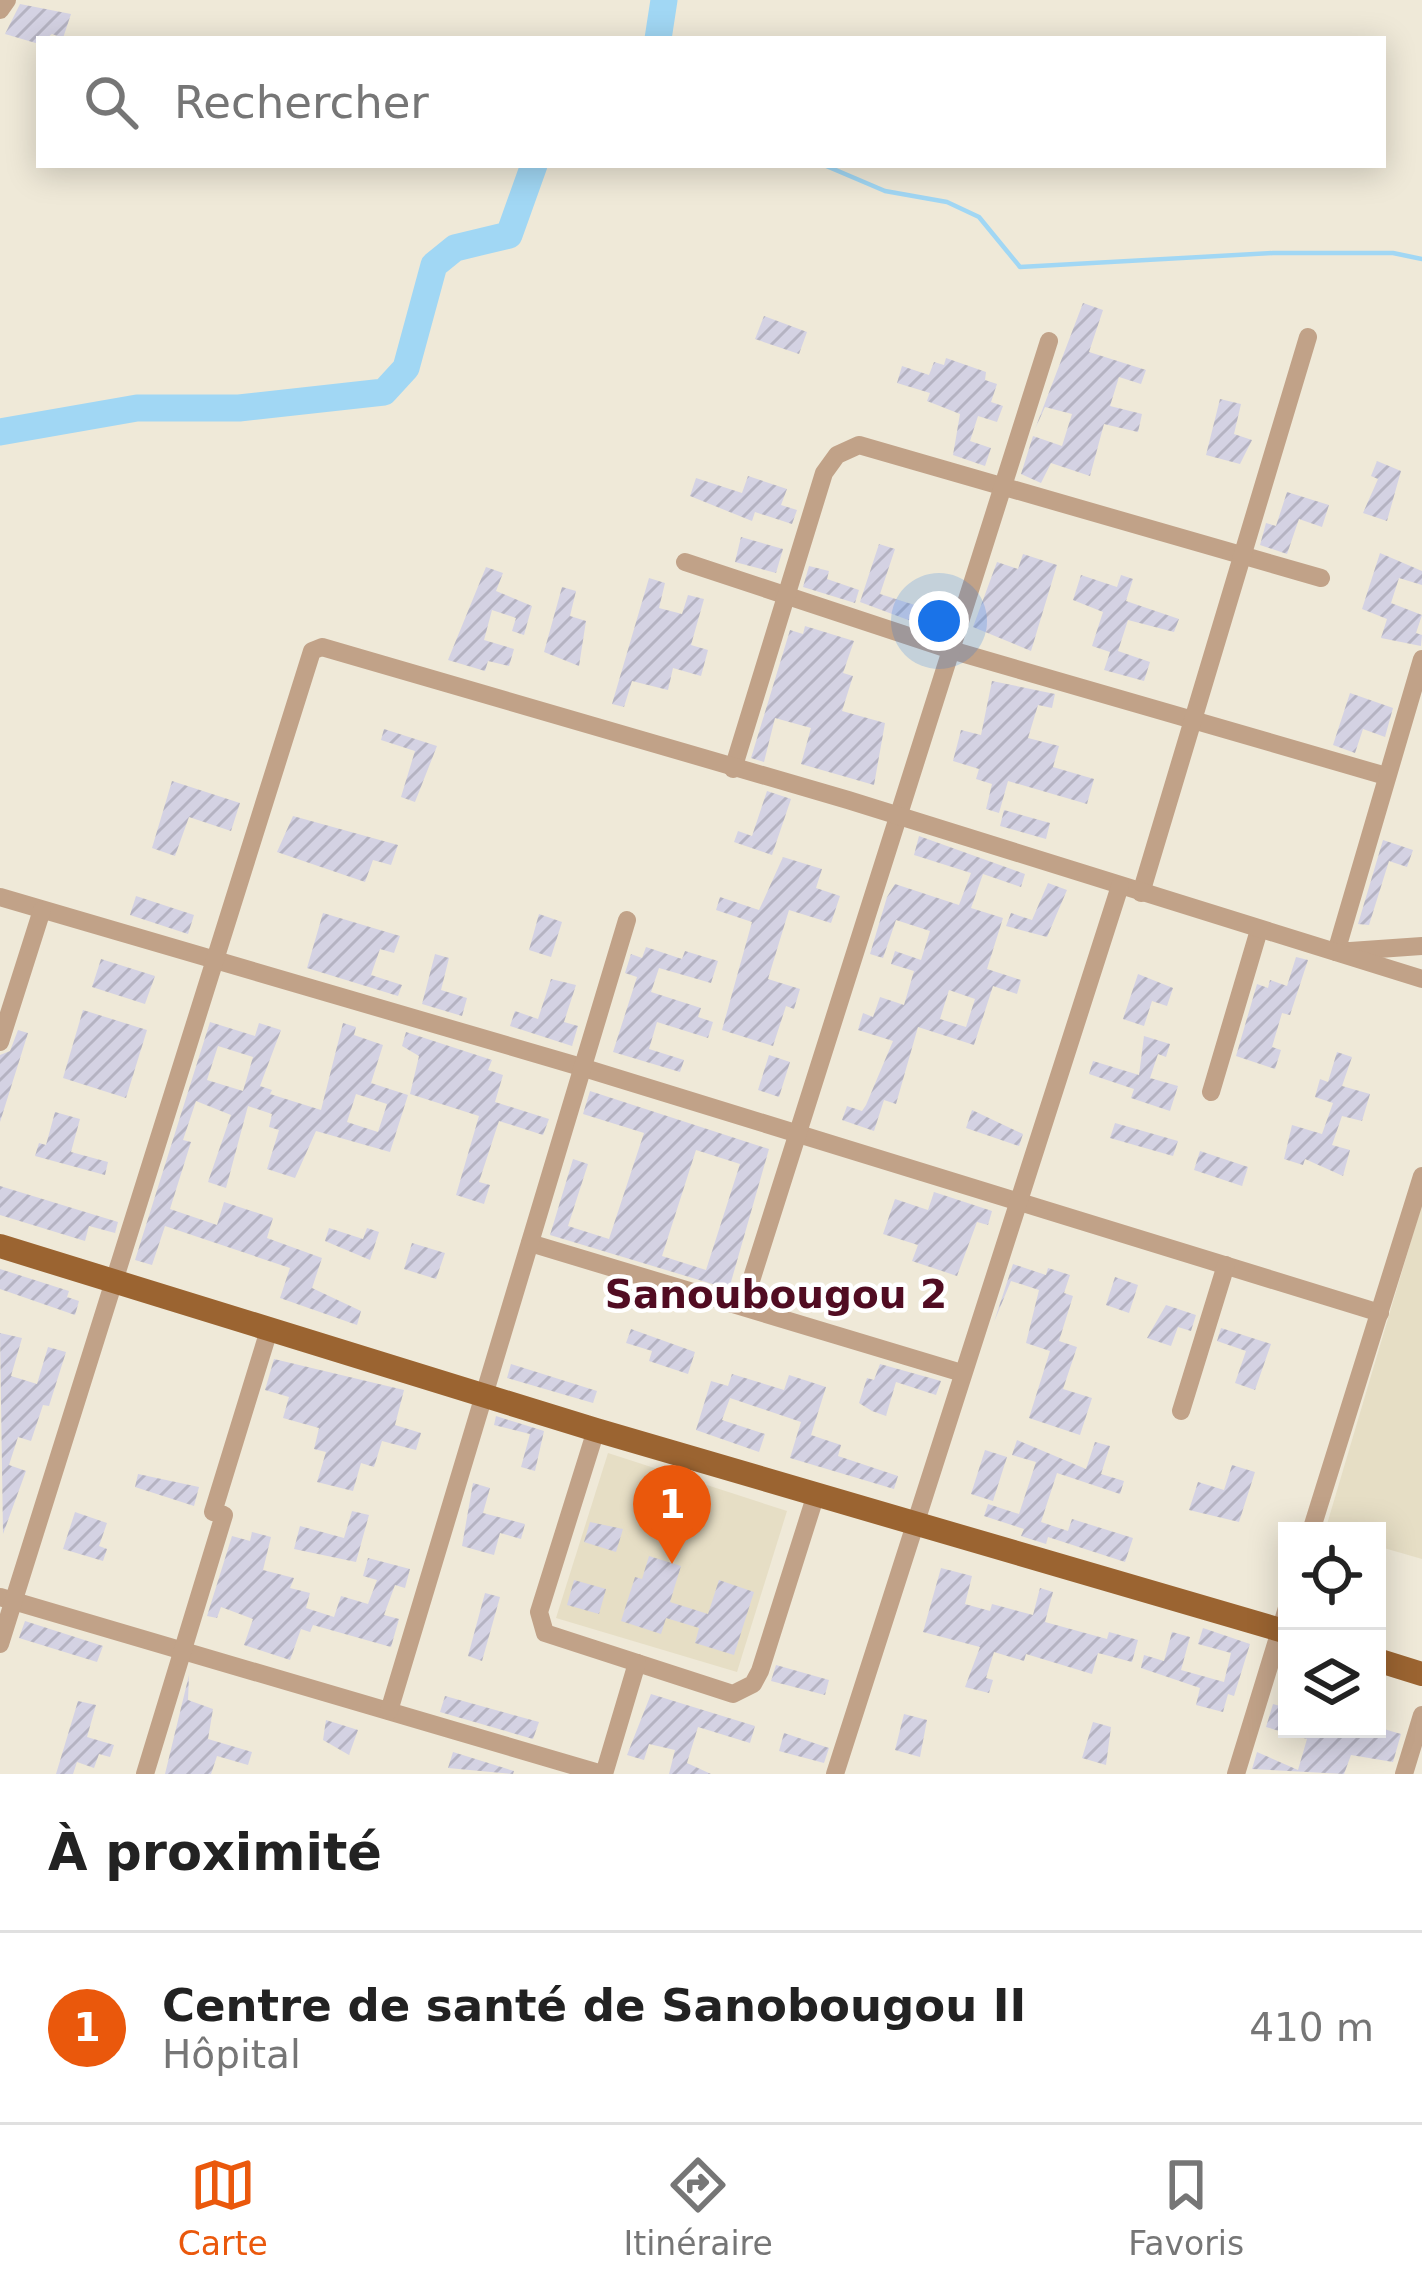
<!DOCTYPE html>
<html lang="fr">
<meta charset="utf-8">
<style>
:root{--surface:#fff;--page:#f2f2f2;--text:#222;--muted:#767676;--line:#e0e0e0;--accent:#ea580c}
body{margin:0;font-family:"DejaVu Sans",sans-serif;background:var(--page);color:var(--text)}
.controls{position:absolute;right:36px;bottom:36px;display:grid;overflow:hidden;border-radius:0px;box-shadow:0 6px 30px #0003}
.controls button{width:108px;height:108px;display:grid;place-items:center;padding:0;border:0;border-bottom:3px solid var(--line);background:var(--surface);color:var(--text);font:60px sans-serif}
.you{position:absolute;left:939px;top:621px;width:42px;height:42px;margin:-30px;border:9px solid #fff;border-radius:50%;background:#1a73e8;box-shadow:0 0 0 18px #1a73e833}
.badge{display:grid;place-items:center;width:78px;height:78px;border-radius:50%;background:var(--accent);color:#fff;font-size:39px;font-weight:700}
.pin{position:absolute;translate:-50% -99px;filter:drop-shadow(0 3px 6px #0008)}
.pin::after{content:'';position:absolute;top:63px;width:42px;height:36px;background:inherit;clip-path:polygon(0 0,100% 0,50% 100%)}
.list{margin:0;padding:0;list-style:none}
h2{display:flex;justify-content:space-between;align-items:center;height:156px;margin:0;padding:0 48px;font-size:51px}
h2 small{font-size:39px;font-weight:400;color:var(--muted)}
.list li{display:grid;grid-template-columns:78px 1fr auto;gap:36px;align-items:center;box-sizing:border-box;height:192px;padding:0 48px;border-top:3px solid var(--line)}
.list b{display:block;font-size:45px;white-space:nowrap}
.list p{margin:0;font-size:39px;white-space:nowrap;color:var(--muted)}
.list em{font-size:39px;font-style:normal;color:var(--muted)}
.icon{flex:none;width:66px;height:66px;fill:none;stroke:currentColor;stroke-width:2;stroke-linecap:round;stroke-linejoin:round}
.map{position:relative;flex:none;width:1422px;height:1774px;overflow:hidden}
.search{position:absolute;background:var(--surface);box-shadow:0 6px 30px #0003;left:36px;right:36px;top:36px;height:132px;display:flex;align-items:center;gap:30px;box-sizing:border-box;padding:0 42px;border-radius:0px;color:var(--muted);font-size:45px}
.sheet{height:348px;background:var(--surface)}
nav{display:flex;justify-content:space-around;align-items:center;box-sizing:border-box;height:168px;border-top:3px solid var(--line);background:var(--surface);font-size:33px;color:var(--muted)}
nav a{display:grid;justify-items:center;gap:6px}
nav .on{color:var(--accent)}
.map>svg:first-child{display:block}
.built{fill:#e6dec5}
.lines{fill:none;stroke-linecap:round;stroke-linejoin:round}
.stream{stroke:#a1d7f4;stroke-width:4.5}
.river{stroke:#a1d7f4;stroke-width:27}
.building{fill:url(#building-hatch);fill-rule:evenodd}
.minor{stroke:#c1a288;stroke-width:18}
.major{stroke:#9b6431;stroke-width:24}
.labels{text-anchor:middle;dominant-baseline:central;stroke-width:9;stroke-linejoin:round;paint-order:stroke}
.quarter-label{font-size:39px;font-weight:bold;fill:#510c22;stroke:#fff}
</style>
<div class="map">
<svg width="1422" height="1774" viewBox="0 0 1422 1774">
<defs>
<pattern id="building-hatch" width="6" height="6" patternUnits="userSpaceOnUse" patternTransform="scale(3)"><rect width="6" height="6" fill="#d4d2e3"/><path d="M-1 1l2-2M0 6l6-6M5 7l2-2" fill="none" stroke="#b5b3c2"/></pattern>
</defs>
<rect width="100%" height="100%" fill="#efe9d8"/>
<g class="built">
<polygon points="1422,1204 1422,1559 1377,1546 1377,1531 1325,1531"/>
<polygon points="608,1453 787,1511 737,1672 556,1618"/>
</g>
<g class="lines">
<polyline class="stream" points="824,165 885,191 947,202 979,217 1020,267 1273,253 1393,253 1422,259"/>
<g class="river">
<polyline points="658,39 664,0"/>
<polyline points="0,432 137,408 239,408 384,392 406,368 434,265 455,248 509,235 534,165"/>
</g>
</g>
<g class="building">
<polygon points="20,4 71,14 63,38 52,34 39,44 5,34"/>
<polygon points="1083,303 1103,310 1089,352 1146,370 1141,384 1119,377 1110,406 1142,414 1138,432 1104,424 1090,476 1051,463 1041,483 1021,474 1033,436 1062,446 1072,414 1045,407 1035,429"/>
<polygon points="764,316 807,332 799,354 755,339"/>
<polygon points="946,358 986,372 985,380 997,384 991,402 1003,406 997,422 978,416 970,441 991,448 985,466 953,455 960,414 927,401 930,393 897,383 902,366 929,375 934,362 944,365"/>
<polygon points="1220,399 1241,404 1234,434 1252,440 1240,464 1206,455"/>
<polygon points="1377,461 1401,471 1387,521 1363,513 1378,479 1371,476"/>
<polygon points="748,476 787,489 781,505 797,510 792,524 755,512 752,521 690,496 696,478 742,493"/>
<polygon points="1287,492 1329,505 1322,527 1299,519 1287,554 1260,545 1266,523 1276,526"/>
<polygon points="741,537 783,549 776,573 735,562"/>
<polygon points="879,544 895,549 880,594 924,608 919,624 860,602"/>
<polygon points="1380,553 1422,571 1422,585 1399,578 1391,603 1422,615 1416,633 1422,635 1421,646 1381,638 1387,619 1362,609"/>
<polygon points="1023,554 1057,565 1031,651 973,627 997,562 1018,569"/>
<polygon points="809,566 829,571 827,579 859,590 855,603 803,587"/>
<polygon points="486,567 503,573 496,591 532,606 524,635 512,631 516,618 492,610 484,640 514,649 509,666 488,661 485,671 448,660"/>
<polygon points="1081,575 1117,587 1121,575 1133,579 1126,601 1179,619 1174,632 1128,620 1118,651 1150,662 1144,681 1104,670 1110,652 1092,646 1103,612 1073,600"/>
<polygon points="649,578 665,583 659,608 682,614 688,595 704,599 691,645 708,650 701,676 673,668 668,690 632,681 624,707 612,704"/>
<polygon points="562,587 576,591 570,616 586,621 579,666 544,652"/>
<polygon points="805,626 854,641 843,673 853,676 842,711 885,723 874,785 801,764 811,728 775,718 764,762 751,758 790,630 803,634"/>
<polygon points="992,681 1055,694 1052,708 1038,705 1028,738 1059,746 1053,767 1094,779 1087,804 1008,781 999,813 986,809 992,784 976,779 979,769 953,761 961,730 981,735"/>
<polygon points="1350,693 1393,708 1385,737 1363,729 1355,753 1333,745"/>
<polygon points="384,729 437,746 415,802 401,797 415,751 381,740"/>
<polygon points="172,781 240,803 231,831 189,817 175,856 152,848"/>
<polygon points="767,791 791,799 772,855 734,842 738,831 752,836"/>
<polygon points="1004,810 1050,823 1046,839 1000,826"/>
<polygon points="293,816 398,845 391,865 373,860 365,882 277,852"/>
<path d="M919,836L1025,874L1021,887L983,874L971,908L1003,918L987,969L1021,980L1017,994L993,986L974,1045L918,1027L896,1104L884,1100L874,1131L842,1120L847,1106L862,1111L866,1105L893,1041L858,1030L863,1013L873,1017L880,997L904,1005L914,971L891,964L895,951L921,960L930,931L896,920L883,958L870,954L887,897L895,884L959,905L971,873L914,855ZM949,990L975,999L966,1027L940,1019Z"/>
<polygon points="1383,840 1413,850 1407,867 1389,861 1369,925 1358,924"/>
<polygon points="783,857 822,869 816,888 840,896 831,923 789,910 768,979 800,989 794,1009 786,1006 773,1046 722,1030 752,922 716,910 720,897 759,910"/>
<polygon points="1048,883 1067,890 1047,937 1006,926 1011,913 1032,920"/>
<polygon points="136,896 194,915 188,934 130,915"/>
<polygon points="323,913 400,936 394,953 380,949 371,975 402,985 398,996 307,968"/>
<polygon points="539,914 562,922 551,957 529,950"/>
<polygon points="646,947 682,959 685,951 718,961 711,983 659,968 651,992 701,1008 698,1017 713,1022 708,1038 657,1022 649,1049 684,1060 680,1072 613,1052 637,977 625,973 631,954 642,958"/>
<polygon points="435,954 449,958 441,990 467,998 462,1016 422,1004"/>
<polygon points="1296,957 1308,960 1290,1015 1282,1013 1272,1047 1281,1050 1275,1069 1236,1056 1257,984 1268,988 1270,980 1287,986"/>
<polygon points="101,959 155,976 145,1004 92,987"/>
<polygon points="1138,974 1173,988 1167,1006 1152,1001 1144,1026 1123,1019"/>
<polygon points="551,979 576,985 564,1022 578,1026 572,1046 510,1026 515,1011 538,1019"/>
<polygon points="83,1010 147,1030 126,1098 63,1078"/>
<path d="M210,1022L255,1036L259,1023L281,1030L260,1086L272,1090L270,1094L321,1110L343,1023L356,1027L354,1035L383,1045L371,1083L408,1095L390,1152L316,1131L295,1178L267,1169L279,1130L269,1127L272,1114L248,1106L226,1188L208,1182L231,1115L196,1101L183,1140L191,1142L170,1209L217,1225L224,1202L273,1218L267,1238L322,1258L312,1288L361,1311L357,1325L280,1298L290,1268L165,1226L152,1265L135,1260ZM218,1046L253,1057L243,1091L207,1080ZM356,1094L387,1104L378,1132L347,1122Z"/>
<polygon points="18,1030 28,1033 0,1122 0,1055 10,1051"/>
<polygon points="406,1032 492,1060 488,1070 503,1075 495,1102 549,1119 543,1135 499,1121 479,1182 490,1185 484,1204 456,1195 479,1116 410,1094 419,1056 402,1046"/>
<polygon points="1144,1036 1170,1044 1166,1057 1158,1054 1150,1078 1178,1086 1170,1111 1131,1098 1134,1089 1089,1074 1093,1061 1139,1075"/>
<polygon points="1337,1052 1352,1057 1342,1086 1370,1094 1362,1121 1342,1116 1332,1145 1350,1150 1343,1176 1305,1159 1303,1165 1284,1159 1292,1125 1322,1134 1333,1103 1315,1097 1320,1079 1328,1082"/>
<polygon points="769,1055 790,1062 779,1097 758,1090"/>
<path d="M590,1091L769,1149L729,1289L550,1235L573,1159L588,1164L568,1226L609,1239L644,1133L583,1114ZM696,1150L740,1164L706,1270L662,1256Z"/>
<polygon points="972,1110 1023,1134 1019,1146 966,1128"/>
<polygon points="55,1112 80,1119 71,1152 108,1162 105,1175 35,1156 39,1143 46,1145"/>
<polygon points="1115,1123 1178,1141 1173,1156 1110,1138"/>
<polygon points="1200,1151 1248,1167 1242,1186 1194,1170"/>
<polygon points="0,1186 118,1222 115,1233 89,1226 85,1241 0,1215"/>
<polygon points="934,1192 992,1211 988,1225 977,1222 957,1276 912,1261 918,1245 883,1234 895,1199 928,1210"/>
<polygon points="329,1228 363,1239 367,1228 379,1232 370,1260 325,1241"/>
<polygon points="412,1243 445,1253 436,1279 404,1269"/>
<polygon points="1013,1264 1046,1275 1048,1268 1070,1275 1064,1293 1073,1296 1059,1341 1077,1347 1063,1389 1092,1398 1080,1435 1029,1418 1050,1351 1026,1343 1039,1290 1011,1281 994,1322"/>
<polygon points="0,1269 69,1291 67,1297 79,1301 75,1315 0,1289"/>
<polygon points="1115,1277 1138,1285 1129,1313 1106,1305"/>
<polygon points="1166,1305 1196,1315 1191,1331 1178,1327 1171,1346 1147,1338"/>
<polygon points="1221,1328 1271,1344 1255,1390 1235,1383 1246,1351 1217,1341"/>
<polygon points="631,1329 695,1352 688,1374 649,1361 652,1351 626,1343"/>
<polygon points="0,1333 22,1338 11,1376 37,1384 48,1347 66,1352 49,1406 43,1405 31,1441 18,1437 9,1465 26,1471 3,1534"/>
<polygon points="274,1359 404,1390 395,1425 421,1433 416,1450 382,1441 374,1467 361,1463 353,1491 317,1482 326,1452 314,1449 319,1428 283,1418 289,1397 265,1390"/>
<polygon points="511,1364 597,1391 593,1403 507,1378"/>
<polygon points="880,1364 941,1381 936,1395 896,1382 886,1416 872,1411 859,1403 867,1378 874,1380"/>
<polygon points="732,1374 784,1390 789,1375 826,1387 811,1435 841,1445 838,1456 898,1476 894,1489 790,1458 801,1422 730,1398 722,1420 765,1434 759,1452 696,1430 711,1381 728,1386"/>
<polygon points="496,1416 544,1431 535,1471 521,1467 530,1434 494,1425"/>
<polygon points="1017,1440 1086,1469 1095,1442 1110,1446 1101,1474 1124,1481 1120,1494 1057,1473 1041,1522 1068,1531 1072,1519 1133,1538 1125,1562 1048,1537 1046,1544 1021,1536 1024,1529 984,1516 988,1504 1019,1514 1036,1462 1012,1455"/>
<polygon points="985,1450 1007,1457 993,1501 971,1494"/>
<polygon points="1232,1465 1255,1472 1239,1522 1189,1510 1198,1482 1224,1490"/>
<polygon points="138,1474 199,1487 194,1506 135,1487"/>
<polygon points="473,1483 490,1488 483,1513 525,1524 521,1539 500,1533 494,1555 462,1546"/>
<polygon points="352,1511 369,1515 356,1562 294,1549 300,1526 344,1538"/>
<polygon points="75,1512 107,1523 99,1546 107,1549 103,1561 63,1549"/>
<polygon points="590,1522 623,1529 616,1552 584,1542"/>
<polygon points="252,1532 271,1537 263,1570 294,1578 290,1588 310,1593 306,1608 334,1617 341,1596 368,1604 377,1580 363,1576 368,1558 410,1569 405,1588 395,1585 384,1615 399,1619 391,1647 313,1625 310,1632 301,1629 290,1660 244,1645 253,1619 221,1607 217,1618 207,1616 232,1536 250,1541"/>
<polygon points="649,1556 681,1566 670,1602 708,1614 719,1580 754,1592 734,1655 695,1643 699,1628 666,1618 661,1634 621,1621 635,1577 642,1579"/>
<polygon points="941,1568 972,1576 965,1604 990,1611 992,1604 1033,1615 1040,1588 1053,1592 1045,1622 1107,1639 1109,1632 1138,1640 1132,1662 1098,1653 1092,1674 1026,1654 1024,1661 994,1652 986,1678 993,1680 989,1693 965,1687 980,1647 923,1632"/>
<polygon points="574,1580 606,1589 599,1614 567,1605"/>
<polygon points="485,1593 500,1597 482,1661 468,1656"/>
<polygon points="25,1621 103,1646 97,1662 19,1638"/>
<polygon points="1203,1628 1250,1644 1234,1696 1228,1694 1223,1712 1196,1705 1200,1688 1141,1668 1144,1655 1164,1661 1172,1632 1190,1637 1181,1670 1224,1682 1231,1653 1198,1644"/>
<polygon points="776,1665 829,1680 825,1695 771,1681"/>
<polygon points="189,1675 188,1700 213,1709 208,1739 252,1752 248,1765 217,1756 211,1774 165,1774"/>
<polygon points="651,1694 755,1726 750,1743 698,1727 687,1763 711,1774 669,1774 675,1750 649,1744 644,1760 627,1755"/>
<polygon points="445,1696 539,1722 533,1739 440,1712"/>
<polygon points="78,1701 96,1705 87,1737 114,1745 110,1757 99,1754 94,1768 77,1762 73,1774 56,1774"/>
<polygon points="1273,1704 1287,1708 1287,1729 1377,1727 1401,1734 1393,1762 1351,1755 1344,1774 1252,1769 1257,1752 1298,1770 1307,1739 1266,1727"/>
<polygon points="904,1714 927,1720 920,1757 895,1750"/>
<polygon points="326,1720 358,1730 349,1755 323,1740"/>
<polygon points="1093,1722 1111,1727 1106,1765 1082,1758"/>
<polygon points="784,1733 829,1748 824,1763 779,1751"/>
<polygon points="453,1752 514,1771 513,1774 448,1768"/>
</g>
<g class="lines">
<g class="minor">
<polyline points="0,10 7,0"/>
<polyline points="685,562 951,650 1386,776"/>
<polyline points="1422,659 1336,952 1422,946"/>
<polyline points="733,769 824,473 837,455 859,445 1321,578"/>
<polyline points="1141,893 1308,337"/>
<polyline points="0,897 581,1067 1380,1313"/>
<polyline points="0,1042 42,910"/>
<polyline points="1211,1092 1259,930"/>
<polyline points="530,1243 962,1373"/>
<polyline points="743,1306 1049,341"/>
<polyline points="1181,1411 1226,1265"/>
<polyline points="596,1430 539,1612 545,1633 733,1694 753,1684 760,1671 816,1494"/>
<polyline points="1311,1531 1422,1176"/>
<polyline points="0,1597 602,1774"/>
<polyline points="0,1644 312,651 322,647 848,800 1422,979"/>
<polyline points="389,1711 627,920"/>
<polyline points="145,1774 224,1515 213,1512 269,1330"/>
<polyline points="604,1774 637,1663"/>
<polyline points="835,1774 1120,886"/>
<polyline points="1236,1774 1287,1608"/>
<polyline points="1404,1774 1422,1715"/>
</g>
<g class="major">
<polyline points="0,1246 596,1430 1287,1632"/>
<polyline points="1377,1660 1422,1674"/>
</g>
</g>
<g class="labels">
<g class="quarter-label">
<text x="776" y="1294">Sanoubougou 2</text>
</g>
</g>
</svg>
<div class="controls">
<button><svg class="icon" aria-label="locate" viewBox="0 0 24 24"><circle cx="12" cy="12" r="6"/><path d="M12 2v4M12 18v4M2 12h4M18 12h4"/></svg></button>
<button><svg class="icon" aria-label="layers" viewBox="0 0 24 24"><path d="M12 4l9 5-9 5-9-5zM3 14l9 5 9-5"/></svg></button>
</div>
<div class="you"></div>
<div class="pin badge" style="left:672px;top:1564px">1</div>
<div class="search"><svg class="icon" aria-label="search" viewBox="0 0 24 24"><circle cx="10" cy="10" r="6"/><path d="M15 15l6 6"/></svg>Rechercher</div>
</div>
<section class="sheet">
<h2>À proximité<small></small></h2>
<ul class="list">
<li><span class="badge">1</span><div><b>Centre de santé de Sanobougou II</b><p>Hôpital</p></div><em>410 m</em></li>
</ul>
</section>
<nav>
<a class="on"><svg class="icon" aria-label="map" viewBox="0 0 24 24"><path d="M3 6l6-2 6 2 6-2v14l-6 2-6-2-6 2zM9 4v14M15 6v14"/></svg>Carte</a>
<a><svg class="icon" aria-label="directions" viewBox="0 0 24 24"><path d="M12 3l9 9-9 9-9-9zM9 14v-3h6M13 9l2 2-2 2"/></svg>Itinéraire</a>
<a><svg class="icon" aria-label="saved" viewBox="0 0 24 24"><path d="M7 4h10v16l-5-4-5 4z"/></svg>Favoris</a>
</nav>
